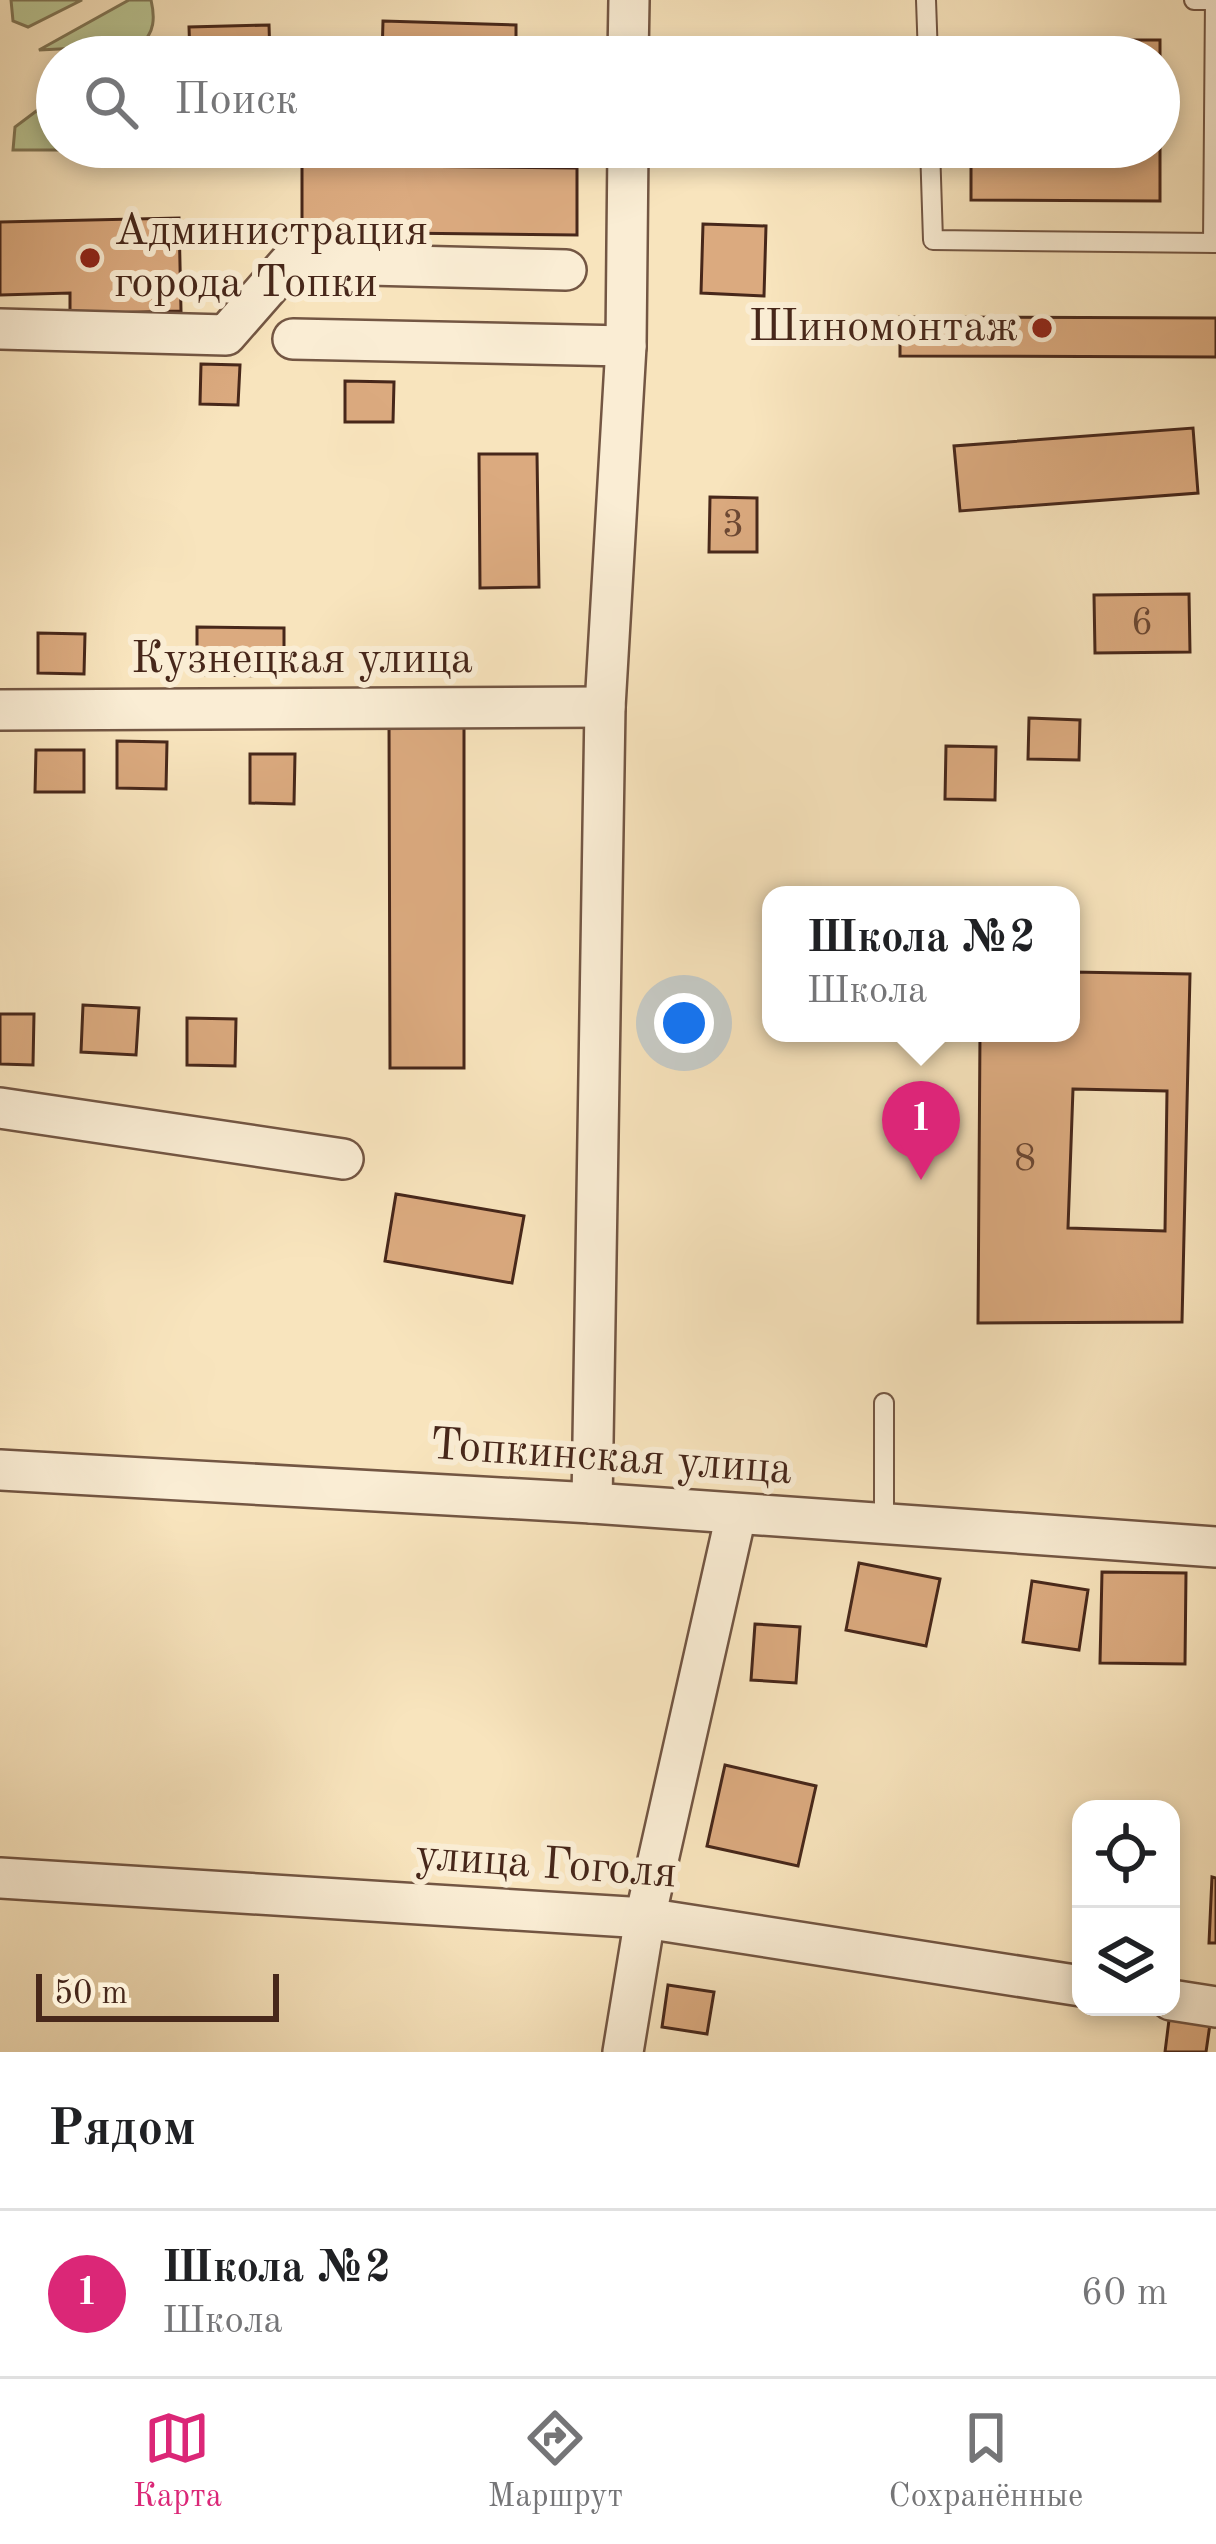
<!DOCTYPE html>
<html lang="ru">
<meta charset="utf-8">
<style>
:root{--surface:#fff;--page:#f2f2f2;--text:#202124;--muted:#757577;--line:#e0e0e0;--accent:#db2777}
body{margin:0;font-family:"Old Standard TT",serif;background:var(--page);color:var(--text)}
.controls{position:absolute;right:36px;bottom:36px;display:grid;overflow:hidden;border-radius:24px;box-shadow:0 6px 18px #0003}
.controls button{width:108px;height:108px;display:grid;place-items:center;padding:0;border:0;border-bottom:3px solid var(--line);background:var(--surface);color:var(--text);font:60px sans-serif}
.scale{position:absolute;left:36px;bottom:30px;width:243px;box-sizing:border-box;padding-left:12px;border:6px solid #47271a;border-top:0;font-size:33px;line-height:42px;white-space:nowrap;color:#47271a;-webkit-text-stroke:9px #faedd4;paint-order:stroke}
.you{position:absolute;left:684px;top:1023px;width:42px;height:42px;margin:-30px;border:9px solid #fff;border-radius:50%;background:#1a73e8;box-shadow:0 0 0 18px #1a73e833}
.badge{display:grid;place-items:center;width:78px;height:78px;border-radius:50%;background:var(--accent);color:#fff;font-size:39px;font-weight:700}
.pin{position:absolute;translate:-50% -99px;filter:drop-shadow(0 3px 6px #0008)}
.pin::after{content:'';position:absolute;top:63px;width:42px;height:36px;background:inherit;clip-path:polygon(0 0,100% 0,50% 100%)}
.popup{position:absolute;left:762px;top:886px;width:318px;height:156px;box-sizing:border-box;display:grid;place-content:center;border-radius:24px;background:var(--surface);filter:drop-shadow(0 3px 9px #0005);font-size:39px;white-space:nowrap;color:var(--muted)}
.popup b{font-size:45px;color:var(--text)}
.popup::after{content:'';position:absolute;left:50%;top:100%;margin-left:-24px;border:24px solid transparent;border-top-color:var(--surface)}
.list{margin:0;padding:0;list-style:none}
h2{display:flex;justify-content:space-between;align-items:center;height:156px;margin:0;padding:0 48px;font-size:51px}
h2 small{font-size:39px;font-weight:400;color:var(--muted)}
.list li{display:grid;grid-template-columns:78px 1fr auto;gap:36px;align-items:center;box-sizing:border-box;height:168px;padding:0 48px;border-top:3px solid var(--line)}
.list b{display:block;font-size:45px;white-space:nowrap}
.list p{margin:0;font-size:39px;white-space:nowrap;color:var(--muted)}
.list em{font-size:39px;font-style:normal;color:var(--muted)}
.icon{flex:none;width:66px;height:66px;fill:none;stroke:currentColor;stroke-width:2;stroke-linecap:round;stroke-linejoin:round}
.map{position:relative;flex:none;width:1216px;height:2052px;overflow:hidden}
.search{position:absolute;background:var(--surface);box-shadow:0 6px 18px #0003;left:36px;right:36px;top:36px;height:132px;display:flex;align-items:center;gap:30px;box-sizing:border-box;padding:0 42px;border-radius:66px;color:var(--muted);font-size:45px}
.sheet{height:324px;background:var(--surface)}
nav{display:flex;justify-content:space-around;align-items:center;box-sizing:border-box;height:168px;border-top:3px solid var(--line);background:var(--surface);font-size:33px;color:var(--muted)}
nav a{display:grid;justify-items:center;gap:6px}
nav .on{color:var(--accent)}
.map>svg:first-child{display:block}
.green{fill:#bac593;stroke:#807656;stroke-width:3}
.building{fill:#dbaa7f;stroke:#47271a;stroke-width:3;fill-rule:evenodd}
.lines{fill:none;stroke-linecap:round;stroke-linejoin:round}
.service-casing{stroke:#735643;stroke-width:22}
.minor-casing{stroke:#735643;stroke-width:44}
.service{stroke:#faedd4;stroke-width:18}
.minor{stroke:#faedd4;stroke-width:39}
.poi-dot{fill:#8f2418;stroke:#faedd4;stroke-width:4.5}
.labels{text-anchor:middle;dominant-baseline:central;stroke-width:12;stroke-linejoin:round;paint-order:stroke}
.number-label{font-size:39px;fill:#6c4833}
.poi-label{font-size:45px;fill:#47271a;stroke:#faedd4;text-anchor:start}
.street-label{font-size:45px;fill:#47271a;stroke:#faedd4}
</style>
<div class="map">
<svg width="1216" height="2052" viewBox="0 0 1216 2052">
<rect width="100%" height="100%" fill="#f8e4bd"/>
<filter id="stains"><feTurbulence type="fractalNoise" baseFrequency=".00167" numOctaves="4"/><feColorMatrix values="0 0 0 0 .2 0 0 0 0 .09 0 0 0 0 .02 0 0 0 .5 -.17"/></filter>
<radialGradient id="worn" r=".72"><stop offset=".6" stop-color="#630" stop-opacity="0"/><stop offset="1" stop-color="#630" stop-opacity=".3"/></radialGradient>
<g class="green">
<polygon points="11,0 82,0 28,27 13,21"/>
<path d="M129,0H151C155,17 155,33 140,45L39,50Z"/>
<polygon points="48,89 57,89 57,147 151,150 13,150 15,127 43,106"/>
</g>
<g class="building">
<polygon points="383,21 516,25 516,57 382,57"/>
<polygon points="269,25 270,57 190,57 189,27"/>
<polygon points="971,40 1160,40 1160,201 971,200 971,147 1159,147 1159,57 971,57"/>
<polygon points="698,42 833,45 833,57 698,57"/>
<polygon points="302,165 577,168 577,235 302,232"/>
<polygon points="179,218 181,311 70,314 70,293 0,295 0,222"/>
<polygon points="703,224 766,226 764,296 701,293"/>
<polygon points="900,317 1216,318 1216,357 900,356"/>
<polygon points="201,364 240,365 238,405 200,404"/>
<polygon points="345,381 394,382 393,422 345,422"/>
<polygon points="1193,428 1198,493 960,511 954,446"/>
<polygon points="479,454 537,454 539,587 480,588"/>
<polygon points="710,497 757,498 757,552 709,552"/>
<polygon points="1189,594 1190,652 1095,653 1094,595"/>
<polygon points="197,627 284,628 284,676 197,675"/>
<polygon points="38,633 85,634 84,674 38,673"/>
<polygon points="1029,718 1080,720 1079,760 1028,759"/>
<polygon points="389,720 464,721 464,1068 390,1068"/>
<polygon points="117,741 167,742 166,789 117,788"/>
<polygon points="946,746 996,747 995,800 945,799"/>
<polygon points="36,750 84,750 84,792 35,792"/>
<polygon points="250,754 295,754 294,804 250,803"/>
<path d="M1071,972L1190,974L1182,1322L978,1323L980,1033H1071ZM1073,1089L1167,1091L1165,1231L1068,1228Z"/>
<polygon points="83,1005 139,1008 136,1055 81,1052"/>
<polygon points="0,1014 34,1014 33,1065 0,1064"/>
<polygon points="187,1018 236,1019 235,1066 187,1065"/>
<polygon points="396,1194 524,1216 512,1283 385,1261"/>
<polygon points="859,1563 940,1579 926,1646 846,1630"/>
<polygon points="1102,1572 1186,1573 1185,1664 1100,1663"/>
<polygon points="1032,1581 1088,1590 1079,1650 1023,1642"/>
<polygon points="755,1624 800,1627 796,1683 751,1680"/>
<polygon points="725,1765 816,1786 798,1866 707,1846"/>
<polygon points="1212,1877 1216,1878 1216,1943 1209,1943"/>
<polygon points="668,1985 714,1992 707,2034 662,2027"/>
<polygon points="1171,2004 1212,2010 1206,2052 1165,2052"/>
</g>
<g class="lines">
<g class="service-casing">
<g id="service">
<polyline points="926,0 928,57"/>
<polyline points="1194,0 1215,0 1213,243"/>
<polyline points="930,147 933,240 1216,243"/>
<polyline points="884,1525 884,1403"/>
</g>
</g>
<g class="minor-casing">
<g id="minor">
<polyline points="628,57 629,0"/>
<polyline points="0,329 226,335 289,263 566,270"/>
<polyline points="293,339 626,346"/>
<polyline points="0,710 605,707"/>
<polyline points="0,1108 343,1159"/>
<polyline points="0,1470 592,1503 1216,1547"/>
<polyline points="592,1503 605,707 626,346 628,147"/>
<polyline points="0,1878 645,1918 1081,1986"/>
<polyline points="1171,2000 1216,2007"/>
<polyline points="623,2052 645,1918 736,1515"/>
</g>
</g>
<use href="#service" class="service"/>
<use href="#minor" class="minor"/>
</g>
<g class="poi-dot">
<circle cx="90" cy="258" r="12"/>
<circle cx="1042" cy="328" r="12"/>
</g>
<g class="labels">
<g class="number-label">
<text x="733" y="525">3</text>
<text x="1142" y="623">6</text>
<text x="1025" y="1159">8</text>
</g>
<g class="poi-label">
<text x="114" y="232">Администрация<tspan x="114" dy="52">города Топки</tspan></text>
<text x="1018" y="328" text-anchor="end">Шиномонтаж</text>
</g>
<g class="street-label">
<text x="302" y="660">Кузнецкая улица</text>
<text transform="translate(611 1459) rotate(4)">Топкинская улица</text>
<text transform="translate(546 1866) rotate(4)">улица Гоголя</text>
</g>
</g>
<rect width="100%" height="100%" filter="url(#stains)"/>
<rect width="100%" height="100%" fill="url(#worn)"/>
</svg>
<div class="controls">
<button><svg class="icon" aria-label="locate" viewBox="0 0 24 24"><circle cx="12" cy="12" r="6"/><path d="M12 2v4M12 18v4M2 12h4M18 12h4"/></svg></button>
<button><svg class="icon" aria-label="layers" viewBox="0 0 24 24"><path d="M12 4l9 5-9 5-9-5zM3 14l9 5 9-5"/></svg></button>
</div>
<div class="scale">50 m</div>
<div class="you"></div>
<div class="pin badge" style="left:921px;top:1180px">1</div>
<div class="popup"><b>Школа №2</b>Школа</div>
<div class="search"><svg class="icon" aria-label="search" viewBox="0 0 24 24"><circle cx="10" cy="10" r="6"/><path d="M15 15l6 6"/></svg>Поиск</div>
</div>
<section class="sheet">
<h2>Рядом<small></small></h2>
<ul class="list">
<li><span class="badge">1</span><div><b>Школа №2</b><p>Школа</p></div><em>60 m</em></li>
</ul>
</section>
<nav>
<a class="on"><svg class="icon" aria-label="map" viewBox="0 0 24 24"><path d="M3 6l6-2 6 2 6-2v14l-6 2-6-2-6 2zM9 4v14M15 6v14"/></svg>Карта</a>
<a><svg class="icon" aria-label="directions" viewBox="0 0 24 24"><path d="M12 3l9 9-9 9-9-9zM9 14v-3h6M13 9l2 2-2 2"/></svg>Маршрут</a>
<a><svg class="icon" aria-label="saved" viewBox="0 0 24 24"><path d="M7 4h10v16l-5-4-5 4z"/></svg>Сохранённые</a>
</nav>
